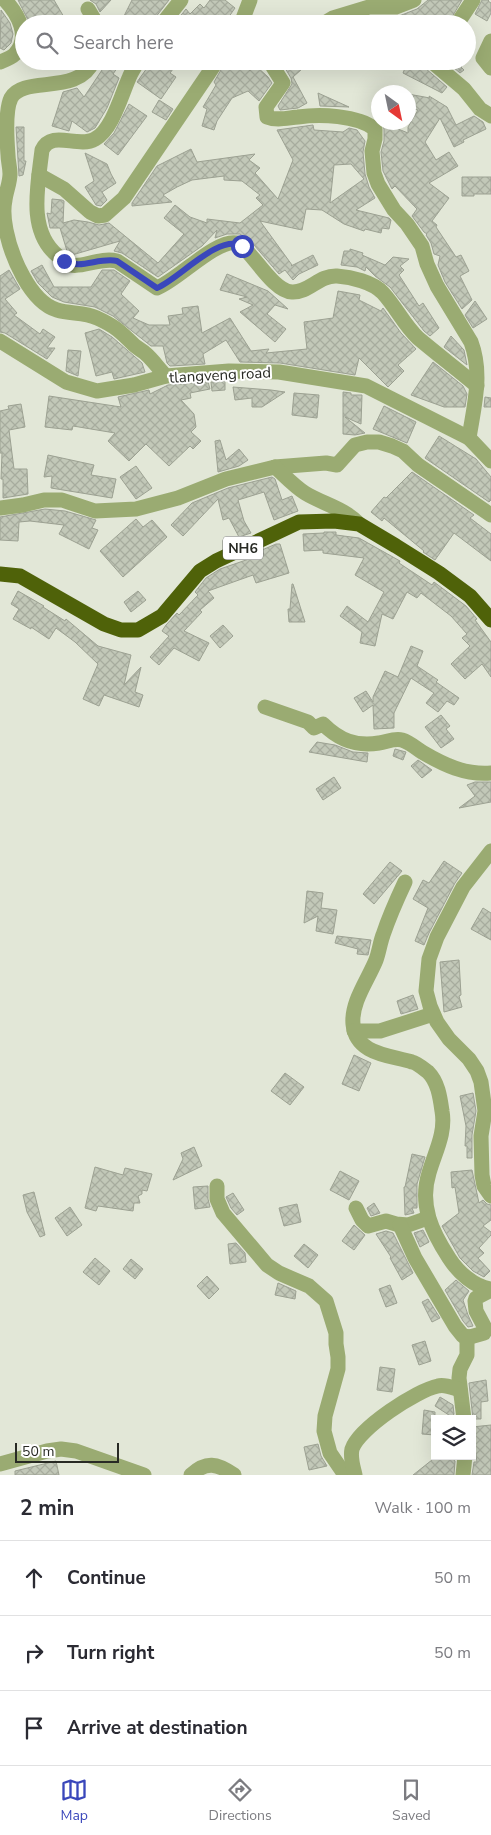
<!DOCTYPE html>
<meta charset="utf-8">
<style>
:root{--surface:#fff;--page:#f7f7f7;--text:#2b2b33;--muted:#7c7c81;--line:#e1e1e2;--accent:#3a47bb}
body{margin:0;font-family:"Nunito Sans",sans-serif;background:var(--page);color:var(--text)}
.controls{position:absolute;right:15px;bottom:15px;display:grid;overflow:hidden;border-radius:0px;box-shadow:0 5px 20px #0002}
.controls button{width:45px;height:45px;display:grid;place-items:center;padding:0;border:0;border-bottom:1px solid var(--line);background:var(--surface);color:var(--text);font:25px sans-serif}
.compass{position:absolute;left:371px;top:85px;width:45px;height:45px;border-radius:50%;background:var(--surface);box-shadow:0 5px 20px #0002;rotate:147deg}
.scale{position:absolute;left:15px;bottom:12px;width:104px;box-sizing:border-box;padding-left:5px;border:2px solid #282a24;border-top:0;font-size:14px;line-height:18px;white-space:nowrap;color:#282a24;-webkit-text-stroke:4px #fff;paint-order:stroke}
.stop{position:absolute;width:15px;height:15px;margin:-11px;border:4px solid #3a47bb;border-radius:50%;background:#fff}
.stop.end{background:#3a47bb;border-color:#fff;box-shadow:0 1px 5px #0008}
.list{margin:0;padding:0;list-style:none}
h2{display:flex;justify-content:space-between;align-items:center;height:65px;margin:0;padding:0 20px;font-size:21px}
h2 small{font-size:16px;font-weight:400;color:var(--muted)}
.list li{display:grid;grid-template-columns:32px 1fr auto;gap:15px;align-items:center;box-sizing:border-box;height:75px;padding:0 20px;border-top:1px solid var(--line)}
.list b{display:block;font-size:19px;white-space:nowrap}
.list em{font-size:16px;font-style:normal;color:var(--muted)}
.icon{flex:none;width:28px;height:28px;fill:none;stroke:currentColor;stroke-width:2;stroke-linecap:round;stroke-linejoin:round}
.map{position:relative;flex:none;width:491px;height:1475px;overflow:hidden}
.search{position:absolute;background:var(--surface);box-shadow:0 5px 20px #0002;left:15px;right:15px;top:15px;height:55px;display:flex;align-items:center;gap:12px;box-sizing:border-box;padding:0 18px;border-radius:28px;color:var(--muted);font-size:19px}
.sheet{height:290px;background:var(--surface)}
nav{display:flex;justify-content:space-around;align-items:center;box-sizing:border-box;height:70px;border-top:1px solid var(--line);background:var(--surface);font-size:14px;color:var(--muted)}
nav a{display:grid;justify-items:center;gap:2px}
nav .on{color:var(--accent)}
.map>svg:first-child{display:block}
.building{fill:url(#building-cross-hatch);stroke:#9ca192;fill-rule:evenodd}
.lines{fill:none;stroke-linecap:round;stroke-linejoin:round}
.street{stroke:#9aab72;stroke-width:15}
.highway{stroke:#4f6209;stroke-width:15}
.route{stroke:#3a47bb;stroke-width:6}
.labels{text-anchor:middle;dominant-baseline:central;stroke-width:4;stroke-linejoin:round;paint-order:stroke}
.shield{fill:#fff;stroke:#686a66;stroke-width:1}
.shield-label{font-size:14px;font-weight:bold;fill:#282a24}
.street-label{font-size:15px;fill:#282a24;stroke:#fff}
</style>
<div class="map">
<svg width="491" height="1475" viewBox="0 0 491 1475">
<defs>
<pattern id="building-cross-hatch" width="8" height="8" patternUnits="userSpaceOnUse" patternTransform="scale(1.25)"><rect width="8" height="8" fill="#c2c8b8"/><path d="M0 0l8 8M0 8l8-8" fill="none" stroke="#a7ac9e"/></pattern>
</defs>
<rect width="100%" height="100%" fill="#e2e7d7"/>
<g class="building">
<polygon points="18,0 54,0 68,24 30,24"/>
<polygon points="90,0 111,0 100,12 96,4"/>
<polygon points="132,0 169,0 155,18 153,24 120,24"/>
<polygon points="210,0 225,0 235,8 226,21 218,15 210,24 174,24 186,9 190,14 200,4 204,8"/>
<polygon points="428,0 462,0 448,24 363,24 362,19 370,16 399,16 417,9"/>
<polygon points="482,0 489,0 488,1 491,3 491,13 487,21 475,14"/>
<polygon points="1,10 10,23 13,34 11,43 4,50 0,48"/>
<polygon points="108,61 122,61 113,74 119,78 107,108 95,128 87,132 72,121 69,131 52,126 63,92 77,88 84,97"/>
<polygon points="152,61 179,61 170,73 176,77 161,99 137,82"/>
<polygon points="226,61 241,61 250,71 255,65 268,77 272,83 259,101 248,91 232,98 217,121 214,130 202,126 207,109 203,107 216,85 214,82"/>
<polygon points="287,61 311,61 293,77 307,103 298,108 280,110 278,106 292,84 291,78 285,68"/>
<polygon points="408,61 422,61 425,68 447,87 442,93 403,73"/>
<polygon points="446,61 465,61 461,67 464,70 460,73"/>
<polygon points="318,93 349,107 320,106"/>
<polygon points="408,94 430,98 429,96 447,107 456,125 474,116 483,122 486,129 463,140 464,142 454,147 440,118 425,142 436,160 449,152 458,166 429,183 449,198 432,221 437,225 436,227 456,257 461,255 469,271 460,276 472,300 462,309 445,282 438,265 440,256 434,254 431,243 426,235 427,234 424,232 412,216 417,209 395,186 392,189 383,171 381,152 384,141 384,129 381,122 408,133 408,127 418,110 408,108"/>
<polygon points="159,100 173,109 166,120 152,112"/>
<polygon points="129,104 147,116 118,155 104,144 114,133"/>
<path d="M313,125L314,130L343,132L349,128L357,130L365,141L363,152L365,174L369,187L375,198L356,210L389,218L391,220L389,229L382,228L381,233L365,229L364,231L344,224L322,210L306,209L302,230L260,221L292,265L291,266L313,255L318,265L299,274L293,280L285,270L279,274L254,245L240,234H227L215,238L217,230L202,246L158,277L122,253L114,251L120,241L72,255L67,251L60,228H50L47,213L51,214L52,199L62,200L64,201L63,223L74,220L88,222L99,225L109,223L158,263L184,234L164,218L175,205L190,217L207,223V219L240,223L263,205L256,198L260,195L242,181L224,180V176L192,180L177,187L163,195L172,202L132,206V203L157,166L191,149L197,162L255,154L249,160L260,168L255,173L278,199L293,160L277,130ZM351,164L364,179L330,203L334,165Z"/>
<polygon points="16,127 24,127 24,161 26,161 23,175 19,176"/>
<polygon points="85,153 107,164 111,174 116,183 102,192 107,200 101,206 96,205 85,187 94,181"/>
<polygon points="462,177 491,177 491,194 474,194 474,196 462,196"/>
<polygon points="350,249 363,253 362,255 385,265 393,257 409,259 400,266 404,270 399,275 419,306 423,303 439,328 430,336 424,331 390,287 375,276 366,267 365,271 357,267 341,265 344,251 350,251"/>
<polygon points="42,265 54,287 91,287 102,270 114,270 130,281 121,294 139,311 133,318 149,325 170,325 168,316 183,314 182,308 198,306 202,333 230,318 251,351 269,349 266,353 307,349 304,322 333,318 338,291 360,295 359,300 381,311 383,308 401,333 416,349 398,365 404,371 388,387 359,358 355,375 280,363 240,362 226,340 203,354 205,364 170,366 167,363 163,346 151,346 113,316 95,307 64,302 52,297 38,283 31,271"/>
<polygon points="9,270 20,289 5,299 17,313 14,315 40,334 43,329 55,337 47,348 55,348 47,359 5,333 0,332 0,276"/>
<polygon points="227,274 268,291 288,309 275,305 267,314 286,329 275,342 240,312 253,305 239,299 247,297 220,290"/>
<polygon points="475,301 487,319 473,328 465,315"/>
<polygon points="99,329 112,337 142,363 145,372 114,379 112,372 96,376 85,333"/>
<polygon points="451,336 464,350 467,365 444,347"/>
<polygon points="68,350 81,351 78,376 66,371"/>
<polygon points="433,362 463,386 467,394 465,407 444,407 411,395"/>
<polygon points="225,381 225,390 212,391 211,382"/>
<polygon points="208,382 210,389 190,393 191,398 181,400 194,414 196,427 191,432 201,441 193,449 190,446 169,466 146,444 129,461 108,441 115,433 73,426 72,430 45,427 49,396 121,407 118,397 149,390 150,394 168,385"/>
<polygon points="233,387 271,390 285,392 262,407 252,407 252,398 235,400"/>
<polygon points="343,392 351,393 351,395 362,395 361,424 345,417 365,433 355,435 343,434"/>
<polygon points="294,393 319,395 317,418 292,415"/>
<polygon points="485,397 491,398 491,407 484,407"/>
<polygon points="21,404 25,427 9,430 14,469 27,469 28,494 3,498 3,479 1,479 2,453 0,453 0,411 9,409 8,406"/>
<polygon points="384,406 416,422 407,443 373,429"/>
<polygon points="439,436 476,459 491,477 491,500 489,502 425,458"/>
<polygon points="220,440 226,460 239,449 248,460 239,466 218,472 215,441"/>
<polygon points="48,455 94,465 91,475 116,479 112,498 51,488 52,476 44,477"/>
<polygon points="136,466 152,488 136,499 120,477"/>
<polygon points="412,472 474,515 470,518 491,534 491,561 454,533 435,560 423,552 424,551 384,518 382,521 371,512 384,497 386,498"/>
<polygon points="272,477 275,479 282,500 292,496 298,511 274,520 264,492 238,500 244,521 251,533 239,537 229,518 223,520 218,499 183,536 171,525 192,503 228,488"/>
<polygon points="45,509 65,511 96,520 92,528 98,530 89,549 59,534 64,525 30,521 19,522 18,541 0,540 0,517"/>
<polygon points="136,519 143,527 152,520 167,537 123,577 100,551"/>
<polygon points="324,532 336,532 336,535 359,538 400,561 399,563 432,585 434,582 466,606 477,619 475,620 491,642 491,677 482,664 465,679 451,664 470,646 462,638 467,634 451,616 421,593 417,598 407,592 393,619 382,614 375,646 360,643 362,632 340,616 347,606 368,622 384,592 355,575 364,558 323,553 323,550 304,551 303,534 324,533"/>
<polygon points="276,544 280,544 289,573 256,583 253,575 208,591 214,598 200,610 202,612 184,631 209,643 199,661 174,648 159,665 150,657 169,636 162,631 166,625 177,613 179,615 198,595 195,592 206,578 220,569 249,559 248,556"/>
<polygon points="292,584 293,584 305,622 289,622 288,609 290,609"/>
<polygon points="18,591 44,606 43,607 65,621 66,619 98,646 131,655 124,685 141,667 135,692 143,695 139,707 104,695 99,706 83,699 98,664 75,642 56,628 49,639 31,627 31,629 13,619 19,609 11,604"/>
<polygon points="138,591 146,600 131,612 124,602"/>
<polygon points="223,625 233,636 220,648 210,636"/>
<polygon points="411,646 423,651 417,666 438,680 436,682 459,698 454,705 447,701 438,712 426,703 434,693 411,678 394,713 394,728 374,729 373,705 363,712 354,698 366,691 373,702 373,697 385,671 398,677"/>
<polygon points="441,715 450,726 446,729 454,739 441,748 425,727"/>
<polygon points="317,742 335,745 353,752 368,753 367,762 309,752"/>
<polygon points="395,749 406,752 403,760 393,756"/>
<polygon points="418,760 432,770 422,778 411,766"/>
<polygon points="334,777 341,788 323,800 316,789"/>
<polygon points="475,782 491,782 491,802 459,808 475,796 467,785"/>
<polygon points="444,861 462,873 455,883 429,933 424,945 415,941 428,908 413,899 423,880 429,883"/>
<polygon points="390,862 402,871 374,904 363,894"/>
<polygon points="307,891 323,893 321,908 337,910 333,934 316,931 318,916 304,923"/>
<polygon points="483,908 491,913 491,940 471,929"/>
<polygon points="337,936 371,940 368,955 357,954 358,949 335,943"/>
<polygon points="459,960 461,995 459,996 462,1007 444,1012 440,962"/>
<polygon points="413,995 418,1009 401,1014 397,1001"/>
<polygon points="354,1055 371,1063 359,1091 342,1084"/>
<polygon points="285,1073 304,1087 290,1105 271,1091"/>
<polygon points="473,1093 476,1111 472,1135 472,1158 467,1158 467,1146 465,1146 466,1126 460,1096"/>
<polygon points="194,1147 202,1166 173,1180 183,1159 181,1153"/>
<polygon points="412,1154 425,1157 417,1184 417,1208 412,1208 414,1213 405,1215 404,1187 405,1187"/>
<polygon points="95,1167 123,1175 125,1168 152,1174 147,1191 142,1190 142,1194 138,1196 140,1203 134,1203 133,1211 98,1206 96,1211 85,1208"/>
<polygon points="472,1170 479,1203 483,1200 487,1204 491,1205 491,1220 483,1226 491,1232 491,1235 479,1248 484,1253 478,1258 490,1271 484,1277 473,1271 460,1258 442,1226 459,1213 455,1187 452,1188 451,1172"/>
<polygon points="340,1171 359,1181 349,1200 330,1190"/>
<polygon points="208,1186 208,1199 210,1207 195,1209 193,1187"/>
<polygon points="34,1192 45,1235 40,1237 27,1212 23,1195"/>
<polygon points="233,1193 244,1210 237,1215 231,1208 226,1197"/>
<polygon points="374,1203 380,1213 371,1216 367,1208"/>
<polygon points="297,1204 301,1222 284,1226 279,1208"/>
<polygon points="70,1207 82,1225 67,1236 55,1218"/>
<polygon points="354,1225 365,1235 354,1250 342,1241"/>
<polygon points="423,1230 429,1242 420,1247 414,1233"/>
<polygon points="386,1231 393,1233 413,1273 402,1280 390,1258 391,1257 376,1234"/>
<polygon points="236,1243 245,1253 246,1262 230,1264 228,1244"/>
<polygon points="304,1244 318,1255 308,1268 294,1256"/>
<polygon points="95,1258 110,1271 99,1285 83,1272"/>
<polygon points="131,1259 143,1269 135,1279 123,1269"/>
<polygon points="207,1276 219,1289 209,1299 197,1286"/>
<polygon points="456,1280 469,1291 463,1300 468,1315 473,1326 468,1327 463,1321 445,1290"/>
<polygon points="278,1283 296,1291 295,1299 275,1295"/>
<polygon points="390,1285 397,1303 386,1307 379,1289"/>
<polygon points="428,1299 440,1318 432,1322 422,1302"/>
<polygon points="425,1341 431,1361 419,1365 412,1345"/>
<polygon points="380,1367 395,1369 392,1392 377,1390"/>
<polygon points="486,1380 488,1401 481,1402 481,1419 473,1419 469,1383"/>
<polygon points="440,1397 453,1405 454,1414 452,1417 435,1406"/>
<polygon points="424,1410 435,1412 435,1435 422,1434"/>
<polygon points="491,1425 491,1475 472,1475 474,1462 477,1462 472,1427"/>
<polygon points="318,1444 321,1456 327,1466 309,1470 304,1447"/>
<polygon points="437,1456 449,1456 455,1461 454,1475 413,1475"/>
<polygon points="56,1461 59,1475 15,1475 15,1471"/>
</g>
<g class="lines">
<g class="street">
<polyline points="88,9 97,24"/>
<polyline points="162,24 181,0"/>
<polyline points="241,24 250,0"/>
<polyline points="323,24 333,18 369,7 396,7 414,0"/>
<polyline points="457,24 473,0"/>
<polyline points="491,41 483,58 491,68"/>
<path d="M93,61C79,96 23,75 11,98C5,110 7,142 8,155C8,161 10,167 10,174C10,183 6,191 5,200C3,209 4,220 6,230C11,256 30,302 57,310C70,314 85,312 97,318C115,326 121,332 134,345C137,348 142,350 146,354C153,360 159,369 166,376"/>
<path d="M138,61C135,67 131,72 129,78C121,96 112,130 95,139C78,149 52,129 42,150C38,185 27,231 58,256C62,259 66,264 71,265C83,268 100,257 117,261L157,288C178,280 215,240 236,243C249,245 271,291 292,292C309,293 319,275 337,276C351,277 373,282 383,293C396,307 404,325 418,338C437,354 458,370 477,386"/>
<path d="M278,61L273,67L283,83L266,107L267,117C277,121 287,118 298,117C320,114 357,115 375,129V139L372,151L374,173L378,184L394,210L407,224L422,246L427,264L437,286L471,342C483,374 474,406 469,438"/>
<polyline points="431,61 464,89 480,109 491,116"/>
<path d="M0,62C5,60 11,58 15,54C31,37 18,14 5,0"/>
<polyline points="39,175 64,189 90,212 98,216 105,215 124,198 217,61"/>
<polyline points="0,341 66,382 97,391 134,385 166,376 229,371 279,372 366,386 469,438 491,461"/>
<polyline points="275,467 326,463 337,465 355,445 367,442 379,442 392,446 403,451 418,465 491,515"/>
<path d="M0,508L23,505L44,500H62L95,511L136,509L178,498L226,479L275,467C284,475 294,486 305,493C323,504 344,508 359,524"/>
<path d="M265,707L308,722L314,728L323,724C339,740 356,747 379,743C387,742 394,738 402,740C409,742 416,748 422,752C444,765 465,775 491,773"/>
<polyline points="491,851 463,887 437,937 429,959 426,991 430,1006 437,1022 449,1039 469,1059 477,1071 481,1082 485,1111 481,1136 482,1175 484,1186 491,1196"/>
<path d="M405,882C397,899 389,917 383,935C380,943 379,952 376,960C368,980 351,1002 353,1024C356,1055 390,1055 412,1062C417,1063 424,1069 428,1072C438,1082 440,1097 442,1111C446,1133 435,1152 429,1173C419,1205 432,1232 449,1258C458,1272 474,1287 491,1289"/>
<polyline points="354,1031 380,1031 433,1014"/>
<polyline points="217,1186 217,1199 223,1213 267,1265 279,1273 309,1286 326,1301 336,1333 336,1344 338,1357 338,1369 325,1416 324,1431 330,1453 345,1475"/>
<polyline points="356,1208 362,1220 368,1226 386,1221 396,1224 408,1225 428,1218"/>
<polyline points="400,1225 415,1258 455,1326 463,1336 470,1337 484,1333 485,1328 476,1311 475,1301 476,1298 491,1290"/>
<polyline points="464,1419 459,1378 460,1369 467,1355 467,1337"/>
<polyline points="0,1464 47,1451 61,1449 76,1451 144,1475"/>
<path d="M191,1475C206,1461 217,1463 234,1475"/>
<path d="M355,1475C353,1466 350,1458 352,1449C359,1428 417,1390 438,1386C445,1384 453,1388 460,1390"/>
<polyline points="463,1475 465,1456"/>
</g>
<polyline class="highway" points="0,574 20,576 104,624 121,630 138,630 162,616 200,571 216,561 299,522 334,521 359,524 396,546 439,573 470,596 491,620"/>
</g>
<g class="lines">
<path class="route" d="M64,261C81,270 99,257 117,261L157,288C179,279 219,233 242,246"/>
</g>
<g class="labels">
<rect class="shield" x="223" y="536.5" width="40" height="23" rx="4"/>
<g class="shield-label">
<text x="243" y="548">NH6</text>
</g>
<g class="street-label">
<text transform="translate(220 375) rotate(-3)">tlangveng road</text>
</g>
</g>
</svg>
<div class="controls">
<button><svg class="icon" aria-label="layers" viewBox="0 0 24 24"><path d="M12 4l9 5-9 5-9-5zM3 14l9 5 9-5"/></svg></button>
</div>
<svg class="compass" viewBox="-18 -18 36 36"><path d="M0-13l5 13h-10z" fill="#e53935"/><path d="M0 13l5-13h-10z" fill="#7c7c81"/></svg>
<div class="scale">50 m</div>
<div class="stop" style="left:242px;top:246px"></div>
<div class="stop end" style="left:64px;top:261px"></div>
<div class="search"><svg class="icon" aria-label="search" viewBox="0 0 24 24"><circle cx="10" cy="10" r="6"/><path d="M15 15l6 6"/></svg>Search here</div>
</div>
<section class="sheet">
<h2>2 min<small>Walk · 100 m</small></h2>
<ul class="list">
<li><svg class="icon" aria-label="ahead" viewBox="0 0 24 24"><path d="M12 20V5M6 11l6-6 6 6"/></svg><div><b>Continue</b></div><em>50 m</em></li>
<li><svg class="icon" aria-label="right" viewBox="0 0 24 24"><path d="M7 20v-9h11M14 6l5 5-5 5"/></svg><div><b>Turn right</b></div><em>50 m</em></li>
<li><svg class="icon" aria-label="arrive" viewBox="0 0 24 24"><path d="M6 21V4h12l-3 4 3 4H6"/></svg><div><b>Arrive at destination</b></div></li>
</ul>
</section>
<nav>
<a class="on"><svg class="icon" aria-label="map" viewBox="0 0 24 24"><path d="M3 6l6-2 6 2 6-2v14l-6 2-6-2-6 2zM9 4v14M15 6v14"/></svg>Map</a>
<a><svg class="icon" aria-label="directions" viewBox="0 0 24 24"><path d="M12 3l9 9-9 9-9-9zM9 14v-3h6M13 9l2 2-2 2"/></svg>Directions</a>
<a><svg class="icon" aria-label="saved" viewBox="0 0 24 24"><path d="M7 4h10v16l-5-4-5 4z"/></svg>Saved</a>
</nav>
